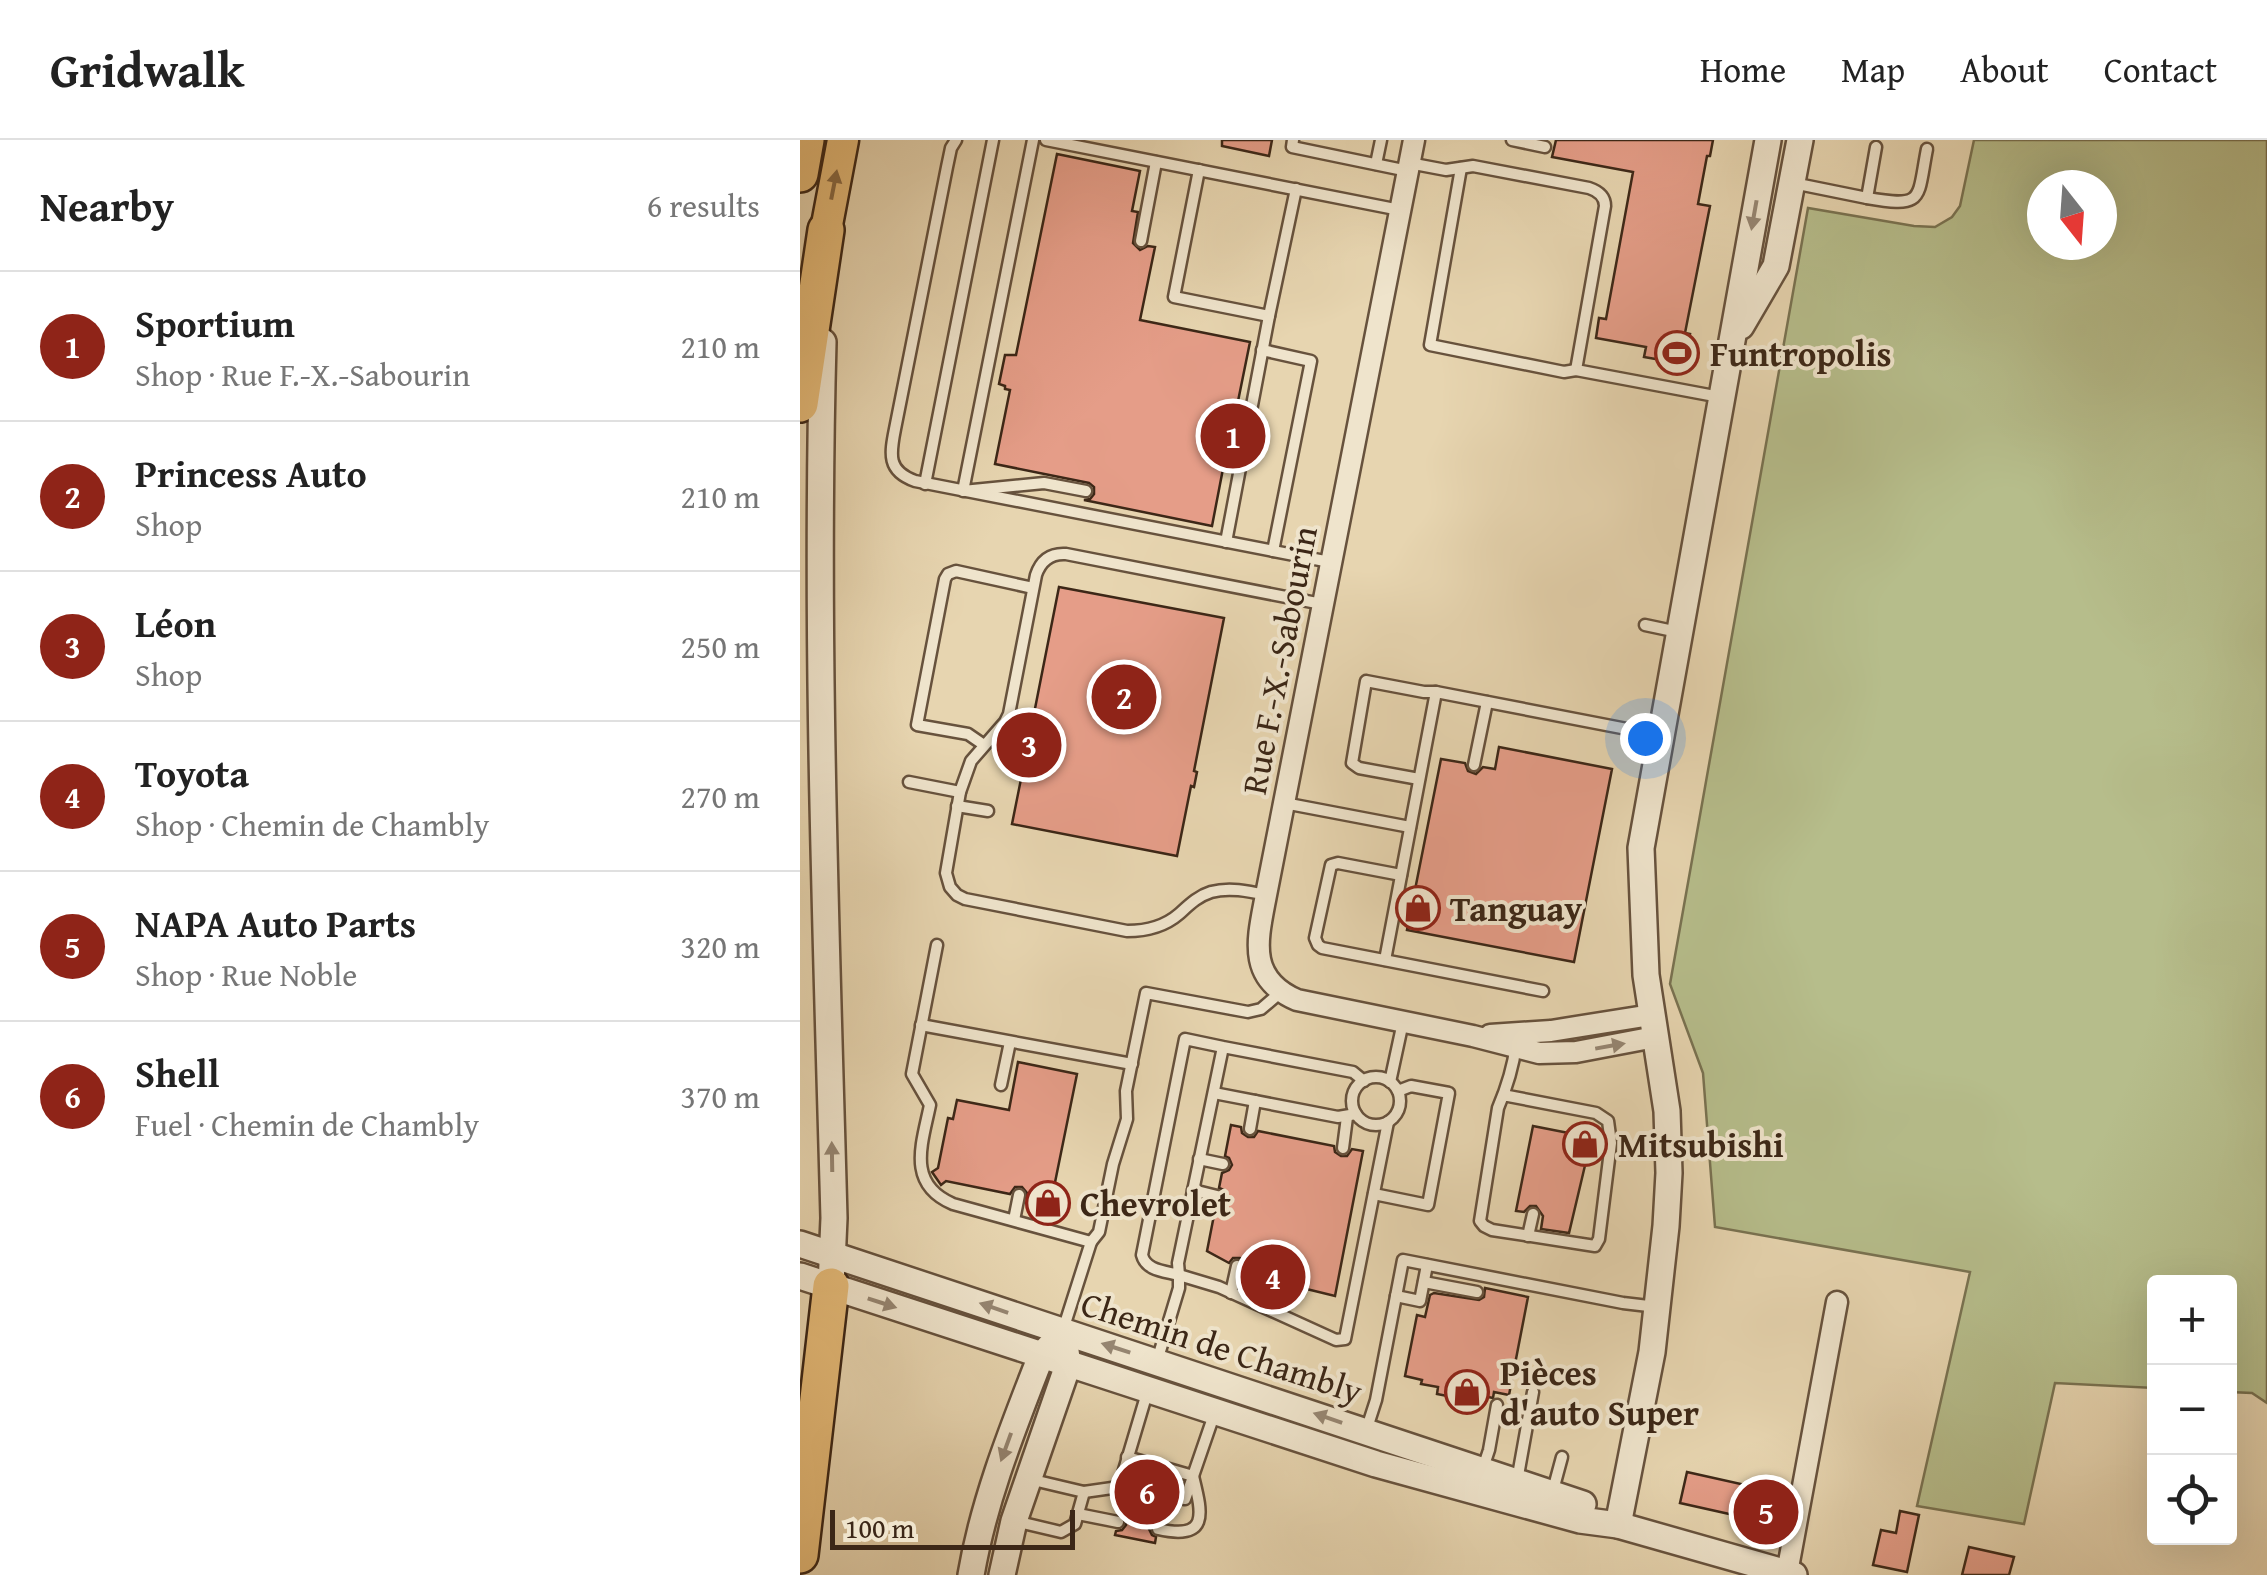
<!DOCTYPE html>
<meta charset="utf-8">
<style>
:root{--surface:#fff;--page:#f2f2f2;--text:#222;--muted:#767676;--line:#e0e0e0;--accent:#8f2418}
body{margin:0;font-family:"Gentium Book Plus",serif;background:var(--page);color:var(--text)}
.controls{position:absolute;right:30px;bottom:30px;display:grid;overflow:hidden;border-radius:10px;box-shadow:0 10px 40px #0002}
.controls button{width:90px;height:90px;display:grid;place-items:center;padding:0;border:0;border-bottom:2px solid var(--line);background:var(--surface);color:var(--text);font:50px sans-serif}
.compass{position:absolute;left:1227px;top:30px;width:90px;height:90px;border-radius:50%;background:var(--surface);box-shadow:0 10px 40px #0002;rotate:163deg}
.scale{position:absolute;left:30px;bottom:25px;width:245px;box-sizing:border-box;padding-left:10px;border:5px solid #3c2717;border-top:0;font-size:28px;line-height:35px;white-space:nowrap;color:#3c2717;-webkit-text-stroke:8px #efe4cc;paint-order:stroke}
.you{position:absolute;left:845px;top:598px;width:35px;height:35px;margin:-25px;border:8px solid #fff;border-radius:50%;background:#1a73e8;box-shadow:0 0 0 15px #1a73e833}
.badge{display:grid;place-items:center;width:65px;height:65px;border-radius:50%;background:var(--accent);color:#fff;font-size:32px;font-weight:700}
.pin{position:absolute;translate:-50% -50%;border:5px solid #fff;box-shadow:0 2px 10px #0006}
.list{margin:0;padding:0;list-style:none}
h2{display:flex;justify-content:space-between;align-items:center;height:130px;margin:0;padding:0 40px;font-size:42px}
h2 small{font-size:32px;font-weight:400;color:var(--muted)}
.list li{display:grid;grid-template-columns:65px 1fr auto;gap:30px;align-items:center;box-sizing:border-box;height:150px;padding:0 40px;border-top:2px solid var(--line)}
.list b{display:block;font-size:38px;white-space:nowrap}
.list p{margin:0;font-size:32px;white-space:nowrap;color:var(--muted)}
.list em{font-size:32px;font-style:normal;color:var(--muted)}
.icon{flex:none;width:55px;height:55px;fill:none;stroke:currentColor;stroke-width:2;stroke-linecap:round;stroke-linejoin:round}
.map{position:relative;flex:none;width:1467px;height:1435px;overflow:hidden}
header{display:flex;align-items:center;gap:60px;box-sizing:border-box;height:140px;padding:0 50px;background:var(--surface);border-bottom:2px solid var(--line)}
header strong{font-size:48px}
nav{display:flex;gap:55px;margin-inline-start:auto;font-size:35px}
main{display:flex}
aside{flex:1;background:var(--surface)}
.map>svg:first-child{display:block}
.green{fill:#b6bd8b;stroke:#797251;stroke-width:2.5;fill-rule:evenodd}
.building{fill:#e59d88;stroke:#3c2717;stroke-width:2.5}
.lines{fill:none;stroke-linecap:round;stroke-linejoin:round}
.service-casing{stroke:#67523d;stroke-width:15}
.minor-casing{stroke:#67523d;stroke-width:25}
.tertiary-casing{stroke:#67523d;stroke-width:30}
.primary-casing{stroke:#3c2717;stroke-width:35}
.motorway-casing{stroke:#3c2717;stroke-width:40}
.service{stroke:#efe4cc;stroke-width:10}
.minor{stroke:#efe4cc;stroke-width:20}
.tertiary{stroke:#efe4cc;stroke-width:25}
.primary{stroke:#e4ba78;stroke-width:30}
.motorway{stroke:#e4ba78;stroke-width:35}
.oneway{fill:#886943}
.oneway2{fill:#968672}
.labels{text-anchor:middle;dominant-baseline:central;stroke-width:8;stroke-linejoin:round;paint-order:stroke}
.poi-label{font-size:35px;font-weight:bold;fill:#3c2717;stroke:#efe4cc;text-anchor:start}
.street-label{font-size:35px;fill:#3c2717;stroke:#efe4cc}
</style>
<header>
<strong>Gridwalk</strong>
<nav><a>Home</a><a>Map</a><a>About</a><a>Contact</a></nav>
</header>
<main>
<aside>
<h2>Nearby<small>6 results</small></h2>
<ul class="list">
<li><span class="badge">1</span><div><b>Sportium</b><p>Shop · Rue F.-X.-Sabourin</p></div><em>210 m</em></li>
<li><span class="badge">2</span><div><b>Princess Auto</b><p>Shop</p></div><em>210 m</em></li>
<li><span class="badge">3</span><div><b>Léon</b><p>Shop</p></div><em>250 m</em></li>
<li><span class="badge">4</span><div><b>Toyota</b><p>Shop · Chemin de Chambly</p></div><em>270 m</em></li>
<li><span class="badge">5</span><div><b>NAPA Auto Parts</b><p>Shop · Rue Noble</p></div><em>320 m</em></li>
<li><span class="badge">6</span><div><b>Shell</b><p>Fuel · Chemin de Chambly</p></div><em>370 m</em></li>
</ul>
</aside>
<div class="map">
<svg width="1467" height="1435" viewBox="0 0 1467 1435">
<rect width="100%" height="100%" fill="#e7d5b0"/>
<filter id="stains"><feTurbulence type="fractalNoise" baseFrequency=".002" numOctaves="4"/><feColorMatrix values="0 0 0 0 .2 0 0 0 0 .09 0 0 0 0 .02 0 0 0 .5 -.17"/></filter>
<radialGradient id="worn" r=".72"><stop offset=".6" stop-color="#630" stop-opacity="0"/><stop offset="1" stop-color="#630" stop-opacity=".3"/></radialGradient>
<path class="green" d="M1174,0H1467V1263L1452,1253L1430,1252V1142H1354V1248L1255,1243L1224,1384L1117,1366L1170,1132L915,1087L903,933L870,844L1008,68L1114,86L1135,87L1152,77L1160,66ZM1242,45H1302V105H1242Z"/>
<g class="building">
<polygon points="422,0 472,0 469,16 422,6"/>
<polygon points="756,0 913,0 910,16 907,16 898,64 910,66 885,193 890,194 884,224 844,217 846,207 796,198 799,178 806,179 833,32 752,17"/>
<polygon points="257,14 340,31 332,71 338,72 333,103 340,110 348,106 355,107 340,180 450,202 434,281 440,282 435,309 427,308 412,386 284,360 290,359 294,354 294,347 289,343 195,324 210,250 205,249 205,246 199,244 205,215 216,215"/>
<polygon points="259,447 424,478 394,631 397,632 394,647 391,646 377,716 212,684 226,614 223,613 225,598 229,599"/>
<polygon points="699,607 812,629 774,822 607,790 641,619 665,623 668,631 676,634 683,627 695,629"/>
<polygon points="218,922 277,934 250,1067 227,1062 227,1053 222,1047 215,1047 210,1054 146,1041 141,1045 132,1032 138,1028 148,978 153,979 157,960 209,970"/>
<polygon points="431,985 441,987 442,993 448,997 454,997 458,991 534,1006 535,1012 541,1016 547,1016 552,1009 563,1011 535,1156 478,1142 445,1129 445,1122 440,1118 433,1118 429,1123 407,1111 416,1065 423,1063 426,1057 424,1050 419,1048 422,1033 429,1030 432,1025 429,1018 425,1016"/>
<polygon points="733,986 794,998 790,1018 787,1017 769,1093 741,1089 743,1076 736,1066 730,1066 724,1072 716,1071"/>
<polygon points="685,1148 728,1157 709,1255 694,1252 693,1258 674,1254 673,1261 637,1254 638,1247 621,1244 622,1240 605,1236 617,1175 625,1177 630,1155 634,1153 679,1160 684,1157"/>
<polygon points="887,1332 981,1353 974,1384 880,1363"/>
<polygon points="340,1360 361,1364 360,1380 352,1383 349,1389 352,1395 356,1397 355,1403 315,1395 316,1391 322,1390 326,1385 323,1375 336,1378"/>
<polygon points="1100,1371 1119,1375 1107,1432 1073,1425 1081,1390 1096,1393"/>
<polygon points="1169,1407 1214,1417 1209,1435 1162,1435"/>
</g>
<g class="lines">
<g class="service-casing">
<g id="service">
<path d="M156,0L151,8L147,27L95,289C90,314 87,331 115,341L530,422"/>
<polyline points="233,0 163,351 244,343 286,351"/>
<polyline points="246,0 600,70"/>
<polyline points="493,0 492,7 608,31"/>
<polyline points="712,0 745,7"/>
<path d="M609,23L646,30L673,26L789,48C798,51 805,56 805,66L776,230L920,257"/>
<polyline points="576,24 581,0"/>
<polyline points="661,28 630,205 764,232 776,230"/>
<polyline points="399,30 374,157 469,176"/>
<polyline points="993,43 1067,58 1076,7"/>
<path d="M1067,58C1125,68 1117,60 1127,9"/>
<polyline points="341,101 356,22"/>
<polyline points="462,210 511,221 473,411"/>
<polyline points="125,344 193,0"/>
<polyline points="426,402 469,176 496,49"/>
<polyline points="845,485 878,492"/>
<polyline points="184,605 168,594 117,585 145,439 148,434 156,431 233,448"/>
<polyline points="674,625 687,562"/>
<polyline points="619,639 559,628 552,623 566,541 624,552 636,552"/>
<polyline points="109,642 160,652"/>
<polyline points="484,663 610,687"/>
<polyline points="157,666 188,671"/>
<polyline points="601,735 538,723 531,725 515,798 518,805 522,808 743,851"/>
<path d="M466,755C448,751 429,747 411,752C398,756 389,765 379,774C364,787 346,791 327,791L165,759L157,755L150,747L146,733L160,652L171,621L205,582L209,574L236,435C241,420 251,413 266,414L522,464"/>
<path d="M137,805L112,934L130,965C122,1004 106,1044 153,1064L291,1102L263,1190"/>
<polyline points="585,820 636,552 858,595"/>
<polyline points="121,885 332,924"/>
<path d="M423,907L385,899L342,1115C346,1131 365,1131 379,1135L378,1123L423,907L553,932L564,941"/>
<circle cx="576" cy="961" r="24"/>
<polyline points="590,942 603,882"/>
<polyline points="201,945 210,902"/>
<polyline points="414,953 538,977 556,974"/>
<path d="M703,955L796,973L808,981L811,1003L799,1099L795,1106L692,1090L684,1086L680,1081L698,968C707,947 713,928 716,905"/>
<polyline points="450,989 455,961"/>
<polyline points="543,1008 547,977"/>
<polyline points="399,1019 423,1024"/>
<polyline points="393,1050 417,1056"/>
<polyline points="574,1054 628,1065 649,953 611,946 598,951"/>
<polyline points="214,1080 219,1055"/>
<polyline points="728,1096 733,1074"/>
<polyline points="291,1102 299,1092 313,1024 327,979 326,951 346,853 448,872 461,869 481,852"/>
<polyline points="624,1142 677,1152"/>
<polyline points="431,1153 437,1126"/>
<polyline points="596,1156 620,1161 627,1125"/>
<polyline points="357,1221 379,1148 379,1135 419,1147 536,1200 545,1199 588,982"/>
<polyline points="566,1291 576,1260 603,1120 823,1163 857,1167"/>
<polyline points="327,1317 393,1336 415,1272"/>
<polyline points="683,1328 689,1310 697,1265"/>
<polyline points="717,1341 733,1252"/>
<polyline points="319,1347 385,1359 393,1337"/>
<polyline points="284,1352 319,1347 347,1253"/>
<polyline points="752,1354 762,1317"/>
<polyline points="278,1374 318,1382"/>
<polyline points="215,1381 261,1392 275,1384 284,1352 229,1339"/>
<path d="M358,1389C410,1401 402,1373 393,1336"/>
</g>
</g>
<g class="minor-casing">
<g id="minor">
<path d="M614,0L466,755C458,798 446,838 497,860L673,896L739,913L776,912L855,897"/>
<polyline points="690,895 751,891 851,875"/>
<polyline points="987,1433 1037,1162"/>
</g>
</g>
<g class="tertiary-casing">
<g id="tertiary">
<polyline points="941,186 976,126 1000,0"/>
<path d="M23,202C15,494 26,786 34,1078L31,1146"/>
<polyline points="0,1104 783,1364"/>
<polyline points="0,1136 576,1324 780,1380 818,1385 994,1435"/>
<polyline points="818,1385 852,1212 866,1086 869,1033 867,971 846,835 841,708 968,0"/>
<path d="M171,1435C184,1359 213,1288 241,1216L250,1206"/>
<polyline points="202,1435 214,1381 268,1225 266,1211"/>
</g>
</g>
<g class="primary-casing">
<polyline id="primary" points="26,90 43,0"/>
</g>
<g class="motorway-casing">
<g id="motorway">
<polyline points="0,34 6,0"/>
<polyline points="0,264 26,90"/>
<polyline points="0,1415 31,1146"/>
</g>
</g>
<use href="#service" class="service"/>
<use href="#minor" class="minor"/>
<use href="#tertiary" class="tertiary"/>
<use href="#primary" class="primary"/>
<use href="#motorway" class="motorway"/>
</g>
<defs><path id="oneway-solid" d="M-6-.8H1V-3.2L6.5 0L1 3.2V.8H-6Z" transform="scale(2.5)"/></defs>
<use class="oneway" href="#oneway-solid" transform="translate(34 45) rotate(-79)"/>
<g class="oneway2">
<use href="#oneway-solid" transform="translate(954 75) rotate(100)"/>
<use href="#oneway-solid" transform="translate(810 906) rotate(-10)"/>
<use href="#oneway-solid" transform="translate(32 1017) rotate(-91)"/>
<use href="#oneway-solid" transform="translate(82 1163) rotate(18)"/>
<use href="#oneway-solid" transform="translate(194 1168) rotate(-161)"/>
<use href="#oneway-solid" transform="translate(316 1208) rotate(-162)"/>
<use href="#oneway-solid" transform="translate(528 1278) rotate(-161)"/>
<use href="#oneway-solid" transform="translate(206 1307) rotate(110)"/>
</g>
<defs>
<g id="stadium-ring" transform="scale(2.25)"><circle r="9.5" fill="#efe4cc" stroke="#8f2418" stroke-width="1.5"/><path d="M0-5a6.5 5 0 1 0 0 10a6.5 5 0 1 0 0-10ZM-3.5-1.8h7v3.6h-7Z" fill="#8f2418"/></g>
<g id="shop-ring" transform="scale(2.25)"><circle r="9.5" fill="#efe4cc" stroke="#8f2418" stroke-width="1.5"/><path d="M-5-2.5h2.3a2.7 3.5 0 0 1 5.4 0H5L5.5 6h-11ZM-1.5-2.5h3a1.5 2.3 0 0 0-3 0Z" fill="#8f2418"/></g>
</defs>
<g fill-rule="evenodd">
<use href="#stadium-ring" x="877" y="213"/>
<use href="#shop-ring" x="618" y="768"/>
<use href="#shop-ring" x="785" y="1004"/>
<use href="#shop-ring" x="248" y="1063"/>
<use href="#shop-ring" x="667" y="1252"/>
</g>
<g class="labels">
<g class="poi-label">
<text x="910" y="213">Funtropolis</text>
<text x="650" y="768">Tanguay</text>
<text x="818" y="1004">Mitsubishi</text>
<text x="280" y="1063">Chevrolet</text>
<text x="700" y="1232">Pièces<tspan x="700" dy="40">d'auto Super</tspan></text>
</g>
<g class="street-label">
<text transform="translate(479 520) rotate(-79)">Rue F.-X.-Sabourin</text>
<text transform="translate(422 1207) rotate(18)">Chemin de Chambly</text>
</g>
</g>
<rect width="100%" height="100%" filter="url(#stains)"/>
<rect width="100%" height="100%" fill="url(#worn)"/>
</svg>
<div class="controls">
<button>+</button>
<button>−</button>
<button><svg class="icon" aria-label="locate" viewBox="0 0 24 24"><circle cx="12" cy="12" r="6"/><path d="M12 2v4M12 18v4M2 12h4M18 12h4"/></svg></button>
</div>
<svg class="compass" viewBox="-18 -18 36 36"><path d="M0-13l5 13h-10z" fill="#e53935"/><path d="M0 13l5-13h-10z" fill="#767676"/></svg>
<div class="scale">100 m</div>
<div class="you"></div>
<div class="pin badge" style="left:433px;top:296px">1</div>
<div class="pin badge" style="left:324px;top:557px">2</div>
<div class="pin badge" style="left:229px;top:605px">3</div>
<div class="pin badge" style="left:473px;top:1137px">4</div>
<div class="pin badge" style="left:966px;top:1372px">5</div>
<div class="pin badge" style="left:347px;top:1352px">6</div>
</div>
</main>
